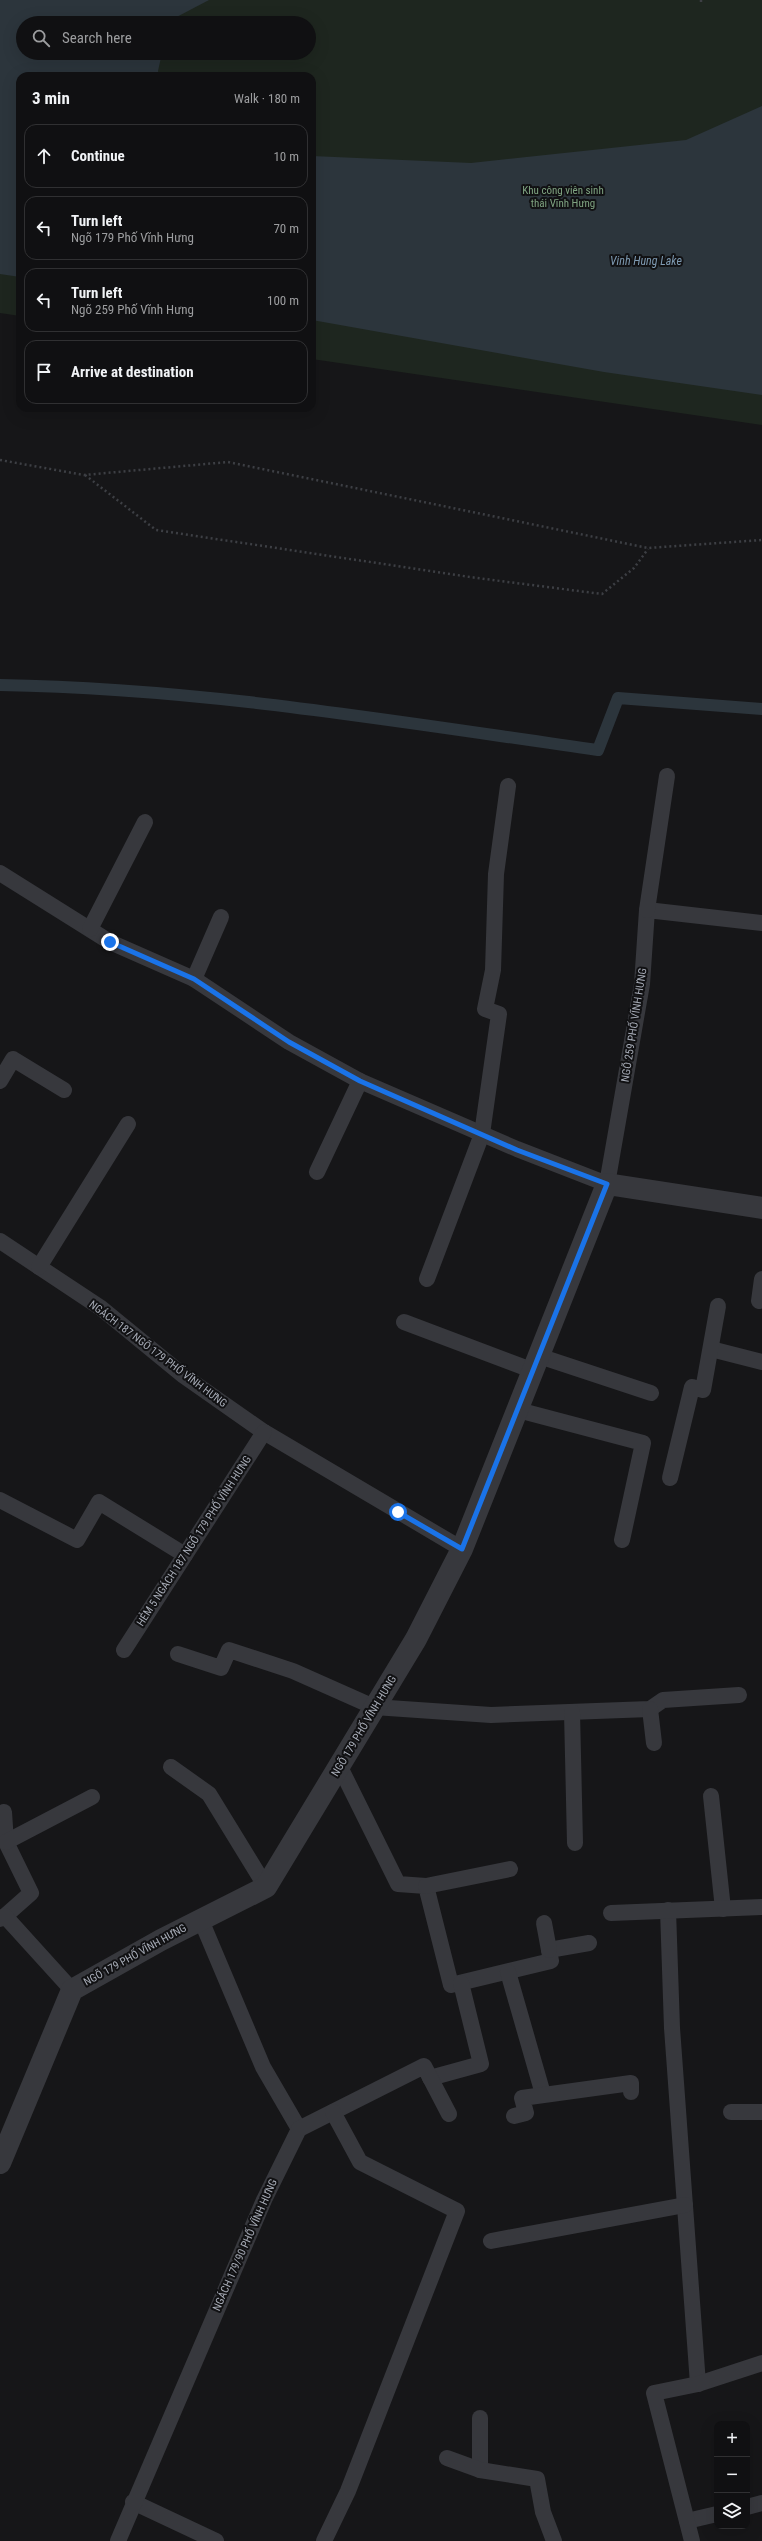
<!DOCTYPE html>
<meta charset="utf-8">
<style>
:root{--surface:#101012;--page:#19191b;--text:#f1f3f6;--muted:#9c9d9f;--line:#303032}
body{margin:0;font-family:"Roboto Condensed",sans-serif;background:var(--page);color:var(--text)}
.controls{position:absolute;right:12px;bottom:12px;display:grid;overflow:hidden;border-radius:8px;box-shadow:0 4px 16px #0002}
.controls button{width:36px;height:36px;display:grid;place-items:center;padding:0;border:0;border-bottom:1px solid var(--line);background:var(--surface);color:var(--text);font:20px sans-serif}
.stop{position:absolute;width:12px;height:12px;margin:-9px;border:3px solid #1a73e8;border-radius:50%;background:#fff}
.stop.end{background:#1a73e8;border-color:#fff;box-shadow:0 1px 4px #0008}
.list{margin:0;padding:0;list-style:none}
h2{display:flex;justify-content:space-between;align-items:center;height:52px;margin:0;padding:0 16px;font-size:17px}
h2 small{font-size:13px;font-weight:400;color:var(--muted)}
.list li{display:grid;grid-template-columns:26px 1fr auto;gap:12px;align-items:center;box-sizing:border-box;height:64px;margin:0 8px 8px;padding:0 8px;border:1px solid var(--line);border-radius:12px}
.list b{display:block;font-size:15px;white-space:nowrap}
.list p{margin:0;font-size:13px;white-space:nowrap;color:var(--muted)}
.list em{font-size:13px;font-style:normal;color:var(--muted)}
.icon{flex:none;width:22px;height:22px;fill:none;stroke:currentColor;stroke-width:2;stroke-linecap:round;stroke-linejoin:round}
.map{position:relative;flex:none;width:762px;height:2541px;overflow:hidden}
.search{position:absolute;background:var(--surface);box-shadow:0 4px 16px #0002;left:16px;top:16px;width:300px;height:44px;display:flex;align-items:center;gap:10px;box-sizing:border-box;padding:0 14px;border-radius:22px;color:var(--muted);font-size:15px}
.panel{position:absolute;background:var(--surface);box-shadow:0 4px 16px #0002;left:16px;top:72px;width:300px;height:340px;border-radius:12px}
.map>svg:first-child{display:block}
.green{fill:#1e261f;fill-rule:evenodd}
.water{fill:#2c353c}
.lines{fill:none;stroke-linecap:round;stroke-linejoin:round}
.stream{stroke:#2c353c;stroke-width:12}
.path{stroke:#3d3f44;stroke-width:2.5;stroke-dasharray:2 3;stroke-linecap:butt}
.service{stroke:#37383d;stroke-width:16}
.minor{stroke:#37383d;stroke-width:22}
.route{stroke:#1a73e8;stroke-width:5}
.labels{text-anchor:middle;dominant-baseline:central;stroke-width:4;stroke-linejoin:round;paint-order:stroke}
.park-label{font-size:11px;fill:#7fa381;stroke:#111113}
.street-label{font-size:11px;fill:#a8adb8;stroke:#111113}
.water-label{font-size:12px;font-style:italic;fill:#7f9bb3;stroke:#111113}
</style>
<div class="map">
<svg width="762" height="2541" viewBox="0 0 762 2541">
<rect width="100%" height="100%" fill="#161618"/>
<path class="green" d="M0,0H762V425L312,359V76H20V316L0,313ZM23,23H309V53H23Z"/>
<g class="water">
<polygon points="0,0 209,0 169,21 168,23 23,23 23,53 162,53 158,71 159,76 20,76 20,277 0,274"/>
<polygon points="762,106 762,395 604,372 312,320 312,156 471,163 686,140"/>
</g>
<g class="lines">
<path class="stream" d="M0,685C201,688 399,722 598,750L618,698L762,709"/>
<g class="path">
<polyline points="701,0 701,3"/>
<polyline points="0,460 84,475 228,462 648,548 762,540"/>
<polyline points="85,475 156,530 477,578 602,594 634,568 648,549"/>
</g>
<g class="service">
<polyline points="0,873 110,942 194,979 289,1042 360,1081 517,1149 607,1184 642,984 647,910 762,923"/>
<polyline points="647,910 667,776"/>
<polyline points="90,929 145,822"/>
<polyline points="194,979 221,917"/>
<polyline points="0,1081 13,1059 64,1090"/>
<polyline points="317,1172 360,1081"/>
<polyline points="0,1241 101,1308 184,1376 264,1432 462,1549"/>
<polyline points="39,1267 128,1124"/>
<polyline points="427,1279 482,1134 499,1014 485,1009 493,970 496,874 508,786"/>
<polyline points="759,1301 762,1279"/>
<polyline points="404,1322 534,1371"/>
<polyline points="711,1349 762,1362"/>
<polyline points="539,1356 651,1393"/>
<polyline points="518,1410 643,1443 622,1540"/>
<polyline points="670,1478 692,1387 703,1390 718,1306"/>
<polyline points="0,1500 77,1540 99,1502 185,1555"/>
<polyline points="124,1650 264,1432"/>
<polyline points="178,1654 221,1668 229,1650 293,1671 374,1707 491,1715 650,1709 663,1700 739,1695"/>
<polyline points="650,1709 654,1743"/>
<polyline points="572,1712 575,1843"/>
<polyline points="171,1767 209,1794 266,1887"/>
<polyline points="340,1767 398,1884 426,1886 451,1985 551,1961 549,1950 589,1943"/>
<polyline points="711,1796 723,1909"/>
<polyline points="4,1812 6,1842 31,1893 5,1916"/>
<polyline points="6,1842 92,1797"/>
<polyline points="426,1886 510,1869"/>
<polyline points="668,1910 672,2028 698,2384"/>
<polyline points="611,1913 762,1907"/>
<polyline points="0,1919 5,1916 72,1990"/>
<polyline points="201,1920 263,2067 299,2129"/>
<polyline points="544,1923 549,1950"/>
<polyline points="508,1972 543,2094"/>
<polyline points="430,2078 481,2064 461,1983"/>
<polyline points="731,2112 762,2112"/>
<polyline points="514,2116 526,2113 522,2098 631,2083 631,2092"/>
<polyline points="491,2241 685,2205"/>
<polyline points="480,2418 480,2470"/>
<polyline points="447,2458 480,2470 537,2479 543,2512 554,2541"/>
<polyline points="133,2502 216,2541"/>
<polyline points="747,2507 762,2503"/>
<polyline points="687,2521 717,2514"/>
<polyline points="118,2541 264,2200 299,2129 424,2066 449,2114"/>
<polyline points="324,2541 348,2491 457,2211 360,2162 333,2112"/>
<polyline points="692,2541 654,2393 698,2384 762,2363"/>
</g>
<polyline class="minor" points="0,2163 72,1990 161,1940 266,1887 416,1639 462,1549 607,1184 762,1208"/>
</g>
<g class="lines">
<polyline class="route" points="110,942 194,979 289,1042 360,1081 517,1150 607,1184 462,1549 398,1512"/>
</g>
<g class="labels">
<g class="park-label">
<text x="563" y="190">Khu công viên sinh<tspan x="563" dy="13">thái Vĩnh Hưng</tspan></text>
</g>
<g class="street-label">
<text transform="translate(634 1025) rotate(-81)">NGÕ 259 PHỐ VĨNH HƯNG</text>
<text transform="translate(158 1354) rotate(37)">NGÁCH 187 NGÕ 179 PHỐ VĨNH HƯNG</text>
<text transform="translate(194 1541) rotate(-57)">HẺM 5 NGÁCH 187 NGÕ 179 PHỐ VĨNH HƯNG</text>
<text transform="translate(364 1726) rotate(-59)">NGÕ 179 PHỐ VĨNH HƯNG</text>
<text transform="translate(135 1955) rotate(-29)">NGÕ 179 PHỐ VĨNH HƯNG</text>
<text transform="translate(245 2245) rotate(-66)">NGÁCH 179/90 PHỐ VĨNH HƯNG</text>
</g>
<g class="water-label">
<text x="646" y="261">Vinh Hung Lake</text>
</g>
</g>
</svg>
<div class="controls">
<button>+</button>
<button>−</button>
<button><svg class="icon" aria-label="layers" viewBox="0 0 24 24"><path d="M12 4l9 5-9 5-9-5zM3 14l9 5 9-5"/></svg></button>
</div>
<div class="stop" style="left:398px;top:1512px"></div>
<div class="stop end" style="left:110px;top:942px"></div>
<div class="search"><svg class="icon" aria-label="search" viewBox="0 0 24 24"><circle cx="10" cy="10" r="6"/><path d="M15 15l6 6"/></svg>Search here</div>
<section class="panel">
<h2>3 min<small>Walk · 180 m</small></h2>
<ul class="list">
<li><svg class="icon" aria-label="ahead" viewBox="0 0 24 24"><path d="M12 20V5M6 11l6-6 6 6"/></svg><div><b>Continue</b></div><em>10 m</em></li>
<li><svg class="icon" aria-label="left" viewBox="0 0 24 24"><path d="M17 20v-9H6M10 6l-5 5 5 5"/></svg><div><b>Turn left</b><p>Ngõ 179 Phố Vĩnh Hưng</p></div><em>70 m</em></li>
<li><svg class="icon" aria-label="left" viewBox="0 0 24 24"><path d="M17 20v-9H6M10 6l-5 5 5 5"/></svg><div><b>Turn left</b><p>Ngõ 259 Phố Vĩnh Hưng</p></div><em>100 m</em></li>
<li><svg class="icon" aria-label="arrive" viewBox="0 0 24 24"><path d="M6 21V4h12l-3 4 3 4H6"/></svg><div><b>Arrive at destination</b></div></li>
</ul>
</section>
</div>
